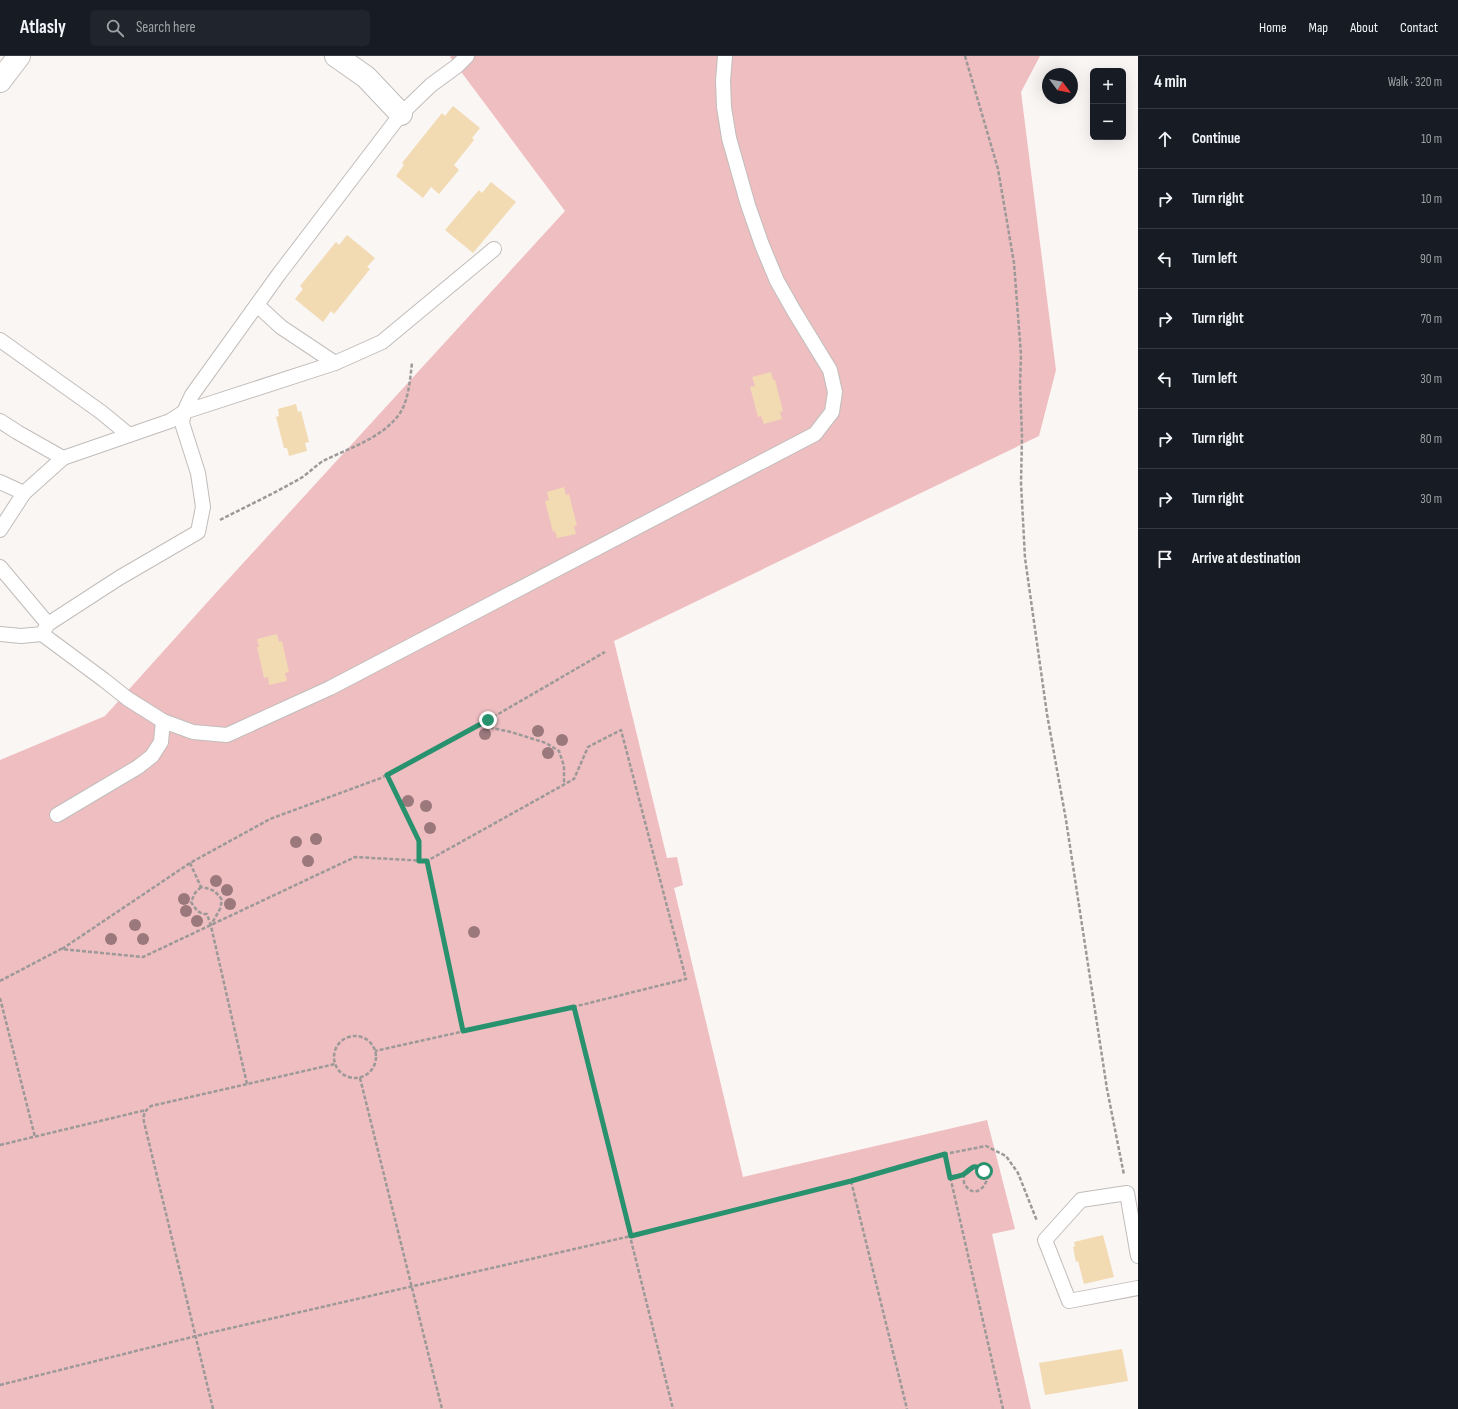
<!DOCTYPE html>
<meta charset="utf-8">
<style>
:root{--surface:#171b24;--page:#20242c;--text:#f1f3f6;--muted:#9ea1a6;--line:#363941}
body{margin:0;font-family:"Sofia Sans Condensed",sans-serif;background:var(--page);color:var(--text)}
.controls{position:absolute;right:12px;top:12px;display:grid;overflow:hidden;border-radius:6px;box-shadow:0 4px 16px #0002}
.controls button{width:36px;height:36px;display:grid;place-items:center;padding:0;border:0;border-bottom:1px solid var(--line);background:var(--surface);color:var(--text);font:20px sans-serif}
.compass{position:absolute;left:1042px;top:12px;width:36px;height:36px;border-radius:50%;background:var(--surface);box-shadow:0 4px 16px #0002;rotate:122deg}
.stop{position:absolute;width:12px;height:12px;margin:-9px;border:3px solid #28916e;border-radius:50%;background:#fff}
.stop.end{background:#28916e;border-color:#fff;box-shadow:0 1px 4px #0008}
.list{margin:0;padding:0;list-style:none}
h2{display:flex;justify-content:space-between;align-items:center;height:52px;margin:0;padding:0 16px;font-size:17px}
h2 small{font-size:13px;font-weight:400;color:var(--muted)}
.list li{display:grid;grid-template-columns:26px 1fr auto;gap:12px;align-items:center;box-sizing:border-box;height:60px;padding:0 16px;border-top:1px solid var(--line)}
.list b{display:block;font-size:15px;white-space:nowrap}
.list em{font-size:13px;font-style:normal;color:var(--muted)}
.icon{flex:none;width:22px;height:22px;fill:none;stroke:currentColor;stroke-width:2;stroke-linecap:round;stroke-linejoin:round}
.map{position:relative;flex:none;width:1138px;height:1353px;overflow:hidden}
header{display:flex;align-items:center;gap:24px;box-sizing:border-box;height:56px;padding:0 20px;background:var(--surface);border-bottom:1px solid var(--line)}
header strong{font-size:19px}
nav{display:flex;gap:22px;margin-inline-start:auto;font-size:14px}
.search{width:280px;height:36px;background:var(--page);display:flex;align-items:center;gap:10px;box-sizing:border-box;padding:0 14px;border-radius:6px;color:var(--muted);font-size:15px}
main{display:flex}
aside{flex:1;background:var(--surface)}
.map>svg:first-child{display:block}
.green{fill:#efbec1}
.building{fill:#f2dab3}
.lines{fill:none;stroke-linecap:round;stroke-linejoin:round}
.lane-casing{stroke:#c1bdbb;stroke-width:16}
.street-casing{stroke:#c1bdbb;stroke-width:24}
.path{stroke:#9c9998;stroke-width:2.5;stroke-dasharray:4 2;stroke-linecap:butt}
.lane{stroke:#fff;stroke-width:14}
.street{stroke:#fff;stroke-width:22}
.tree{fill:#9a787c}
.route{stroke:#28916e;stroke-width:5}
</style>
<header>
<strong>Atlasly</strong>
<div class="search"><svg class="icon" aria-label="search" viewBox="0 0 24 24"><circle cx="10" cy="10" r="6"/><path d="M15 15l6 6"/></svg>Search here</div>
<nav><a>Home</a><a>Map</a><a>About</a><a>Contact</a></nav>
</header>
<main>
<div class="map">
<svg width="1138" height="1353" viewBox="0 0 1138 1353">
<rect width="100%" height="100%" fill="#faf6f4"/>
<polygon class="green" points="451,0 1040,0 1021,36 1056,314 1039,380 614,585 667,802 677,801 683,829 674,832 743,1121 987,1064 1015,1173 992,1178 1031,1353 0,1353 0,704 105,660 213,540 565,155 450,1"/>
<g class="building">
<polygon points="453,50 480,72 472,82 474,84 454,109 459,114 439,138 431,131 423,142 396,120 404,109 402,107 442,57 445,60"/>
<polygon points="491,126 516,146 473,197 445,174 479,134 482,137"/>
<polygon points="347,179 375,202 367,211 370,213 334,258 331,255 323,266 295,243 303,233 300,230 336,186 339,189"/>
<polygon points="771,316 773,324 775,324 783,355 780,356 782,363 764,368 761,360 758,361 750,331 755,330 752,321"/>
<polygon points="296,348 298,356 301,355 309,386 305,387 307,395 289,400 287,392 284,392 276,361 279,360 278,353"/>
<polygon points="564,431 566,439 569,438 577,470 574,470 576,478 557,482 555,475 553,476 545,445 549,444 547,436"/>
<polygon points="277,578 279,586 282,585 289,616 285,617 287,625 269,629 268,621 264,622 257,591 259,591 257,583"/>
<polygon points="1103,1179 1114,1221 1084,1228 1078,1205 1076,1206 1073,1191 1075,1190 1074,1186"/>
<polygon points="1122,1293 1128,1325 1045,1339 1039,1307"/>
</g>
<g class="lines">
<g class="lane-casing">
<g id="lane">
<polyline points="257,249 281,271 335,307"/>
<polyline points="0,284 101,356 129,379"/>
<polyline points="0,365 17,376 63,402"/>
<polyline points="0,426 24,437"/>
<polyline points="0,474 24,437 63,402 170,365 184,356 335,307 382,286 494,193"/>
<polyline points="0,511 48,568"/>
<polyline points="0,578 21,580 42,578 48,568 119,522 198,476 203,451 198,417 182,367 184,356 192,339 279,218 401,58 431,29 457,10 467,0"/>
<polyline points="42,578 104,624 128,643 163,665 193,676 227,679 330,632 815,378 832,356 835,336 830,314 794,255 777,225 762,189 748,149 729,82 724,51 723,25 725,0"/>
<polyline points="57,759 138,711 152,700 161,686 163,665"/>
<polyline points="1138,1200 1127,1137 1081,1144 1045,1184 1069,1245 1138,1232"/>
</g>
</g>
<g class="street-casing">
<g id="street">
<polyline points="336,0 366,21 401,58"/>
<polyline points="0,25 19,0"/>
</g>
</g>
<g class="path">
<polyline points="965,0 998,113 1014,207 1021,299 1020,328 1022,380 1021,427 1025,502 1047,658 1066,764 1107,1033 1124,1119"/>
<path d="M220,464C247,450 275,437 301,422C309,417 315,410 323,405C349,392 383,382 400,357C409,343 410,323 412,307"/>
<polyline points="488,664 605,596"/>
<polyline points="387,719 419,785 419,805"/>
<polyline points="427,805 463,975"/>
<path d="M190,807L201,831C212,833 216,835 222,844L220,853L211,869"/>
<path d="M201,831L195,837L191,846C195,852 199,859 207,858L211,870L247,1028"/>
<polyline points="62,893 190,807 270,763 381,722 488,664 492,672 511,676 546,687 559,695 564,710 564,728"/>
<polyline points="0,925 61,893 143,901 355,801 427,805 574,723 588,691 621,674 686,923 573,951 375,995"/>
<polyline points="0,942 35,1081"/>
<polyline points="573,951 673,1353"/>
<circle cx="355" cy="1001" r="21"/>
<polyline points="360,1022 442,1353"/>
<polyline points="0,1089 146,1054"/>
<polyline points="945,1098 1003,1353"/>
<path d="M951,1122C954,1121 960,1120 963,1118C965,1118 966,1115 967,1114C976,1107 983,1114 988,1121C984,1135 972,1142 964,1127V1118"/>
<polyline points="851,1125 907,1353"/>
<polyline points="0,1329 196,1280 631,1180 851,1125 945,1098 986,1090 1006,1100 1018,1117 1037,1165"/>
<path d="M213,1353L144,1066C143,1059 144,1055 151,1050L335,1008"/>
</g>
<use href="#lane" class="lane"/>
<use href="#street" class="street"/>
</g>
<g class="tree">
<circle cx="538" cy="675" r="6"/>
<circle cx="485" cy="678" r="6"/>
<circle cx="562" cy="684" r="6"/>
<circle cx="548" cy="697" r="6"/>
<circle cx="408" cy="745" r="6"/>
<circle cx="426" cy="750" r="6"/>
<circle cx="430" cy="772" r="6"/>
<circle cx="316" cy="783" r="6"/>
<circle cx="296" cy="786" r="6"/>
<circle cx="308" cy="805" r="6"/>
<circle cx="216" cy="825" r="6"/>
<circle cx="227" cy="834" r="6"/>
<circle cx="184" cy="843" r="6"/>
<circle cx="230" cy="848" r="6"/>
<circle cx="186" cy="855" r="6"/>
<circle cx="197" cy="865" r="6"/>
<circle cx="135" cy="869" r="6"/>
<circle cx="474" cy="876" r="6"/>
<circle cx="111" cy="883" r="6"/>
<circle cx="143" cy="883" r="6"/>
</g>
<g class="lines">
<path class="route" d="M488,664L387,719L419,785V805H427L463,975L574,951L631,1180L851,1125L945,1098L950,1122C954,1121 961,1120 964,1118C973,1112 972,1107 984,1115"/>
</g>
</svg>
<div class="controls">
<button>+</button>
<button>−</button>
</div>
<svg class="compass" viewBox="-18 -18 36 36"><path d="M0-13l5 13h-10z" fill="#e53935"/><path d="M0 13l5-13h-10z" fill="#9ea1a6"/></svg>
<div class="stop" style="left:984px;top:1115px"></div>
<div class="stop end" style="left:488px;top:664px"></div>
</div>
<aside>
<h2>4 min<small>Walk · 320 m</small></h2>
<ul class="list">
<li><svg class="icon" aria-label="ahead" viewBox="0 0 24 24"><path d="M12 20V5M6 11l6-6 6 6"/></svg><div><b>Continue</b></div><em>10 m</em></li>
<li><svg class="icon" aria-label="right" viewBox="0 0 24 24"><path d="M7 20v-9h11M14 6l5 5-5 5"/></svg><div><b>Turn right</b></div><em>10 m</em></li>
<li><svg class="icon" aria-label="left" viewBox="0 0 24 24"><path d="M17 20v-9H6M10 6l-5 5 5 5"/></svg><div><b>Turn left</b></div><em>90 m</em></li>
<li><svg class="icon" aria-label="right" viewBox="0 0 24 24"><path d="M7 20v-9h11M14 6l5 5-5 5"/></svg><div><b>Turn right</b></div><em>70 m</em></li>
<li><svg class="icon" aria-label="left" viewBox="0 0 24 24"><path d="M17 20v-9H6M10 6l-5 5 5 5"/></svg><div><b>Turn left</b></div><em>30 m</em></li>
<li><svg class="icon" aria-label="right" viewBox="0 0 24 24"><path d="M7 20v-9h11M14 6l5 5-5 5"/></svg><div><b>Turn right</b></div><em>80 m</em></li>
<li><svg class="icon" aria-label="right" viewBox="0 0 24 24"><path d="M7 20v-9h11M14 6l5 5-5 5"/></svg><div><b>Turn right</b></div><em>30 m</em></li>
<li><svg class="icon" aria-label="arrive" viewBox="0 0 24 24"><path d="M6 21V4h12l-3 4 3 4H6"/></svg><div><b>Arrive at destination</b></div></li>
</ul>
</aside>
</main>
